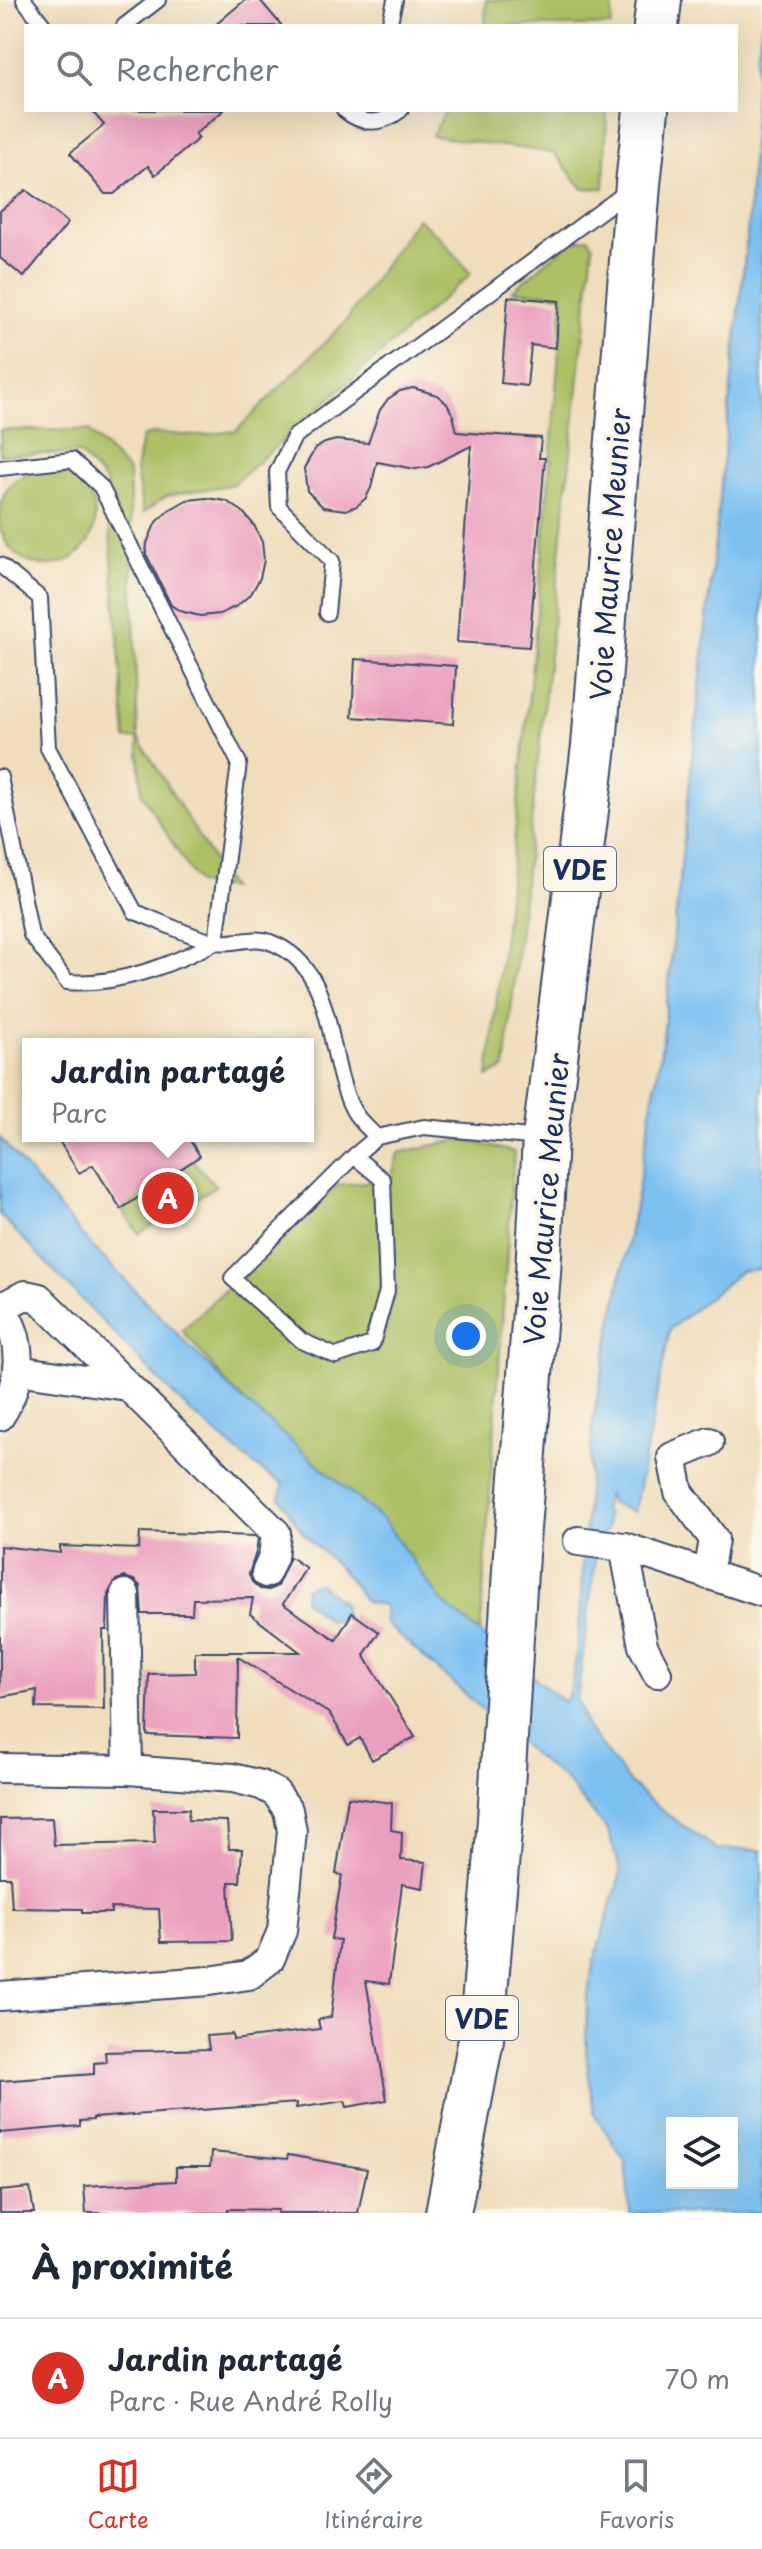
<!DOCTYPE html>
<html lang="fr">
<meta charset="utf-8">
<style>
:root{--surface:#fff;--page:#f2f2f3;--text:#1f2937;--muted:#747a83;--line:#e0e1e3;--accent:#d93025}
body{margin:0;font-family:"Playpen Sans",sans-serif;background:var(--page);color:var(--text)}
.controls{position:absolute;right:24px;bottom:24px;display:grid;overflow:hidden;border-radius:0px;box-shadow:0 8px 32px #0002}
.controls button{width:72px;height:72px;display:grid;place-items:center;padding:0;border:0;border-bottom:2px solid var(--line);background:var(--surface);color:var(--text);font:40px sans-serif}
.you{position:absolute;left:466px;top:1336px;width:28px;height:28px;margin:-20px;border:6px solid #fff;border-radius:50%;background:#1a73e8;box-shadow:0 0 0 12px #1a73e833}
.badge{display:grid;place-items:center;width:52px;height:52px;border-radius:50%;background:var(--accent);color:#fff;font-size:26px;font-weight:700}
.pin{position:absolute;translate:-50% -50%;border:4px solid #fff;box-shadow:0 2px 8px #0006}
.popup{position:absolute;left:22px;top:1038px;width:292px;height:104px;box-sizing:border-box;display:grid;place-content:center;border-radius:0px;background:var(--surface);filter:drop-shadow(0 2px 6px #0005);font-size:26px;white-space:nowrap;color:var(--muted)}
.popup b{font-size:30px;color:var(--text)}
.popup::after{content:'';position:absolute;left:50%;top:100%;margin-left:-16px;border:16px solid transparent;border-top-color:var(--surface)}
.list{margin:0;padding:0;list-style:none}
h2{display:flex;justify-content:space-between;align-items:center;height:104px;margin:0;padding:0 32px;font-size:34px}
h2 small{font-size:26px;font-weight:400;color:var(--muted)}
.list li{display:grid;grid-template-columns:52px 1fr auto;gap:24px;align-items:center;box-sizing:border-box;height:120px;padding:0 32px;border-top:2px solid var(--line)}
.list b{display:block;font-size:30px;white-space:nowrap}
.list p{margin:0;font-size:26px;white-space:nowrap;color:var(--muted)}
.list em{font-size:26px;font-style:normal;color:var(--muted)}
.icon{flex:none;width:44px;height:44px;fill:none;stroke:currentColor;stroke-width:2;stroke-linecap:round;stroke-linejoin:round}
.map{position:relative;flex:none;width:762px;height:2213px;overflow:hidden}
.search{position:absolute;background:var(--surface);box-shadow:0 8px 32px #0002;left:24px;right:24px;top:24px;height:88px;display:flex;align-items:center;gap:20px;box-sizing:border-box;padding:0 28px;border-radius:0px;color:var(--muted);font-size:30px}
.sheet{height:224px;background:var(--surface)}
nav{display:flex;justify-content:space-around;align-items:center;box-sizing:border-box;height:112px;border-top:2px solid var(--line);background:var(--surface);font-size:22px;color:var(--muted)}
nav a{display:grid;justify-items:center;gap:4px}
nav .on{color:var(--accent)}
.map>svg:first-child{display:block}
.green{fill:#acbf63;stroke:#647760;stroke-width:2}
.water{fill:#7ac0f1;stroke:#4a78a8;stroke-width:2;fill-rule:evenodd}
.building{fill:#eb9fbe}
.lines{fill:none;stroke-linecap:round;stroke-linejoin:round}
.lane-casing{stroke:#3b496c;stroke-width:18}
.street-casing{stroke:#3b496c;stroke-width:32}
.primary-casing{stroke:#3b496c;stroke-width:48}
.lane{stroke:#fff;stroke-width:14}
.street{stroke:#fff;stroke-width:28}
.primary{stroke:#fff;stroke-width:44}
.labels{text-anchor:middle;dominant-baseline:central;stroke-width:8;stroke-linejoin:round;paint-order:stroke}
.shield{fill:#fbf7ec;stroke:#5e6b89;stroke-width:2}
.shield-label{font-size:26px;font-weight:bold;fill:#1b2f5e}
.street-label{font-size:28px;fill:#1b2f5e;stroke:#fbf7ec}
</style>
<div class="map">
<svg width="762" height="2213" viewBox="0 0 762 2213">
<rect width="100%" height="100%" fill="#fbf7ec"/>
<filter id="ink" filterUnits="userSpaceOnUse"><feTurbulence type="fractalNoise" baseFrequency=".0125" numOctaves="2"/><feDisplacementMap in="SourceGraphic" scale="16" xChannelSelector="R" yChannelSelector="G"/><feConvolveMatrix kernelMatrix="1 2 1 2 8 2 1 2 1" color-interpolation-filters="sRGB"/></filter>
<filter id="wash" filterUnits="userSpaceOnUse"><feTurbulence type="fractalNoise" baseFrequency=".006" numOctaves="4" result="noise"/><feDisplacementMap in="SourceGraphic" scale="32" xChannelSelector="R" yChannelSelector="G"/><feGaussianBlur stdDeviation="1.8" result="paint"/><feColorMatrix in="noise" values="0 0 0 0 0 0 0 0 0 0 0 0 0 0 0 0 0 1.4 0 .05"/><feComposite in="paint" operator="in"/></filter>
<g filter="url(#wash)">
<rect width="100%" height="100%" fill="#efddbb"/>
<g class="green">
<polygon points="486,0 613,0 611,26 485,26"/>
<polygon points="446,110 607,110 604,188 583,189 554,153 432,136"/>
<polygon points="417,218 441,238 471,274 233,484 167,496 143,513 136,471 142,437 155,433 196,436 236,431 346,321"/>
<path d="M589,238L593,246L505,1068L488,1077C518,816 545,557 563,295L512,291L570,242Z"/>
<polygon points="0,430 88,430 129,472 138,737 230,888 198,884 142,794 138,738 126,739 106,482 79,453 0,455"/>
<circle cx="47" cy="517" r="48"/>
<polygon points="462,1139 514,1152 480,1635 442,1602 384,1521 237,1395 182,1330 337,1185 391,1179 398,1153"/>
<polygon points="193,1161 216,1186 139,1234 121,1209"/>
</g>
<g class="water">
<polygon points="762,22 762,1269 741,1271 670,1329 634,1512 610,1503 608,1494 603,1510 607,1515 607,1528 600,1537 585,1532 593,1420 638,1190 663,1038 748,226 757,56"/>
<path d="M0,1138L87,1241L237,1395L384,1521L442,1602L564,1702C579,1689 582,1577 583,1552L596,1554L577,1699L587,1727L629,1782L661,1810L717,1849L762,1850V2213H630L625,2161L594,2114L586,2053L587,2000L593,1965L621,1872L608,1831L563,1777L543,1763L385,1623L384,1605L365,1602C349,1574 333,1562 310,1540C298,1529 290,1512 280,1498L284,1484C249,1466 223,1436 191,1413L0,1215ZM672,2123H732V2183H672Z"/>
<polygon points="318,1583 343,1603 345,1617 329,1621 304,1600 305,1588"/>
</g>
<g id="blocks">
<g class="building">
<polygon points="245,0 260,0 282,26 214,26"/>
<polygon points="91,110 224,110 195,134 199,138 155,175 148,166 114,194 105,194 70,153 104,125"/>
<polygon points="26,190 68,223 24,277 0,258 0,211"/>
<polygon points="508,297 559,301 556,348 531,345 527,386 501,383"/>
<polygon points="413,388 437,395 447,404 453,415 457,432 541,438 539,458 545,458 529,647 457,642 471,446 428,467 415,469 377,462 371,488 366,498 357,506 346,510 323,507 307,491 304,468 315,449 325,443 336,440 368,443 380,410 388,399 400,391"/>
<polygon points="207,498 226,501 242,511 254,525 262,542 264,560 260,578 251,594 237,606 220,614 200,616 180,611 171,605 146,554 147,543 155,524 169,510 187,500"/>
<polygon points="355,659 456,666 453,724 352,717"/>
<polygon points="56,1136 187,1136 200,1156 121,1209 93,1165 79,1173"/>
<polygon points="140,1532 255,1536 258,1539 256,1552 249,1574 252,1582 260,1589 269,1590 277,1586 290,1557 306,1568 283,1604 336,1640 352,1613 379,1632 364,1655 415,1737 372,1760 360,1738 348,1745 330,1714 238,1657 237,1738 147,1735 149,1674 195,1673 195,1652 300,1652 250,1614 253,1598 193,1599 192,1614 142,1614 140,1586 134,1580 125,1577 116,1580 108,1594 107,1630 103,1630 104,1709 36,1708 37,1690 0,1697 0,1546 60,1553 60,1546 139,1549"/>
<polygon points="348,1797 392,1803 391,1830 402,1832 401,1860 426,1862 423,1888 402,1884 389,1984 366,1981 387,2100 347,2107 345,2101 296,2108 297,2103 93,2118 93,2120 80,2121 80,2126 0,2133 0,2081 94,2074 94,2063 106,2062 105,2052 209,2049 207,2036 232,2034 233,2040 320,2029 318,2020 331,2017 340,1940 331,1939 342,1875 336,1874"/>
<polygon points="153,1809 189,1809 188,1820 227,1821 229,1849 242,1849 240,1882 229,1882 232,1941 161,1942 159,1909 111,1908 111,1913 82,1913 82,1909 12,1908 10,1877 0,1877 0,1819 52,1818 54,1845 155,1843"/>
<polygon points="211,2152 287,2159 288,2155 367,2169 358,2213 277,2213 278,2210 228,2209 228,2213 86,2213 84,2186 176,2181 176,2167 210,2167"/>
<polygon points="30,2188 34,2213 0,2213 0,2191"/>
</g>
</g>
</g>
<g filter="url(#ink)">
<use href="#blocks" fill-opacity="0" stroke="#3b496c" stroke-width="2"/>
<g class="lines">
<g class="lane-casing">
<g id="lane">
<polyline points="24,0 44,26"/>
<polyline points="124,26 158,0"/>
<polyline points="389,26 395,0"/>
<path d="M344,110C363,126 382,125 401,110"/>
<polyline points="0,468 72,460 101,487 239,763 216,942"/>
<path d="M0,565L40,598L48,748L135,912C158,920 192,938 215,942C233,945 254,935 270,942C339,968 324,1055 353,1110C358,1120 369,1129 377,1137"/>
<polyline points="327,613 332,561 279,507 277,472 294,437 628,191"/>
<path d="M0,777L31,935L67,982C119,986 170,965 216,942"/>
<polyline points="354,1156 383,1180 387,1291 372,1344 336,1356 302,1341 232,1278 354,1156 377,1137 424,1127 540,1138"/>
</g>
</g>
<g class="street-casing">
<g id="street">
<path d="M0,1307C25,1340 22,1382 0,1416"/>
<polyline points="0,1308 25,1295 39,1298 276,1533 273,1557 266,1573"/>
<polyline points="17,1370 127,1386"/>
<polyline points="578,1541 624,1547 762,1592"/>
<polyline points="624,1547 643,1646 657,1673"/>
<polyline points="708,1575 714,1539 679,1492 672,1457 709,1442"/>
<polyline points="125,1594 128,1770"/>
<polyline points="0,1768 128,1770 233,1778 261,1785 276,1793 288,1810 292,1831 282,1931 270,1959 249,1975 209,1981 0,1996"/>
</g>
</g>
<g class="primary-casing">
<g id="primary">
<polyline points="656,26 659,0"/>
<polyline points="448,2213 481,2039 500,1820 516,1554 538,1273 545,1138 594,746 638,184 646,110"/>
</g>
</g>
<use href="#lane" class="lane"/>
<use href="#street" class="street"/>
<use href="#primary" class="primary"/>
</g>
</g>
<g class="labels">
<g class="shield">
<rect x="544" y="847" width="72" height="44" rx="6"/>
<rect x="446" y="1996" width="72" height="44" rx="6"/>
</g>
<g class="shield-label">
<text x="580" y="869">VDE</text>
<text x="482" y="2018">VDE</text>
</g>
<g class="street-label">
<text transform="translate(609 554) rotate(-86)">Voie Maurice Meunier</text>
<text transform="translate(545 1199) rotate(-85)">Voie Maurice Meunier</text>
</g>
</g>
</svg>
<div class="controls">
<button><svg class="icon" aria-label="layers" viewBox="0 0 24 24"><path d="M12 4l9 5-9 5-9-5zM3 14l9 5 9-5"/></svg></button>
</div>
<div class="you"></div>
<div class="pin badge" style="left:168px;top:1198px">A</div>
<div class="popup"><b>Jardin partagé</b>Parc</div>
<div class="search"><svg class="icon" aria-label="search" viewBox="0 0 24 24"><circle cx="10" cy="10" r="6"/><path d="M15 15l6 6"/></svg>Rechercher</div>
</div>
<section class="sheet">
<h2>À proximité<small></small></h2>
<ul class="list">
<li><span class="badge">A</span><div><b>Jardin partagé</b><p>Parc · Rue André Rolly</p></div><em>70 m</em></li>
</ul>
</section>
<nav>
<a class="on"><svg class="icon" aria-label="map" viewBox="0 0 24 24"><path d="M3 6l6-2 6 2 6-2v14l-6 2-6-2-6 2zM9 4v14M15 6v14"/></svg>Carte</a>
<a><svg class="icon" aria-label="directions" viewBox="0 0 24 24"><path d="M12 3l9 9-9 9-9-9zM9 14v-3h6M13 9l2 2-2 2"/></svg>Itinéraire</a>
<a><svg class="icon" aria-label="saved" viewBox="0 0 24 24"><path d="M7 4h10v16l-5-4-5 4z"/></svg>Favoris</a>
</nav>
